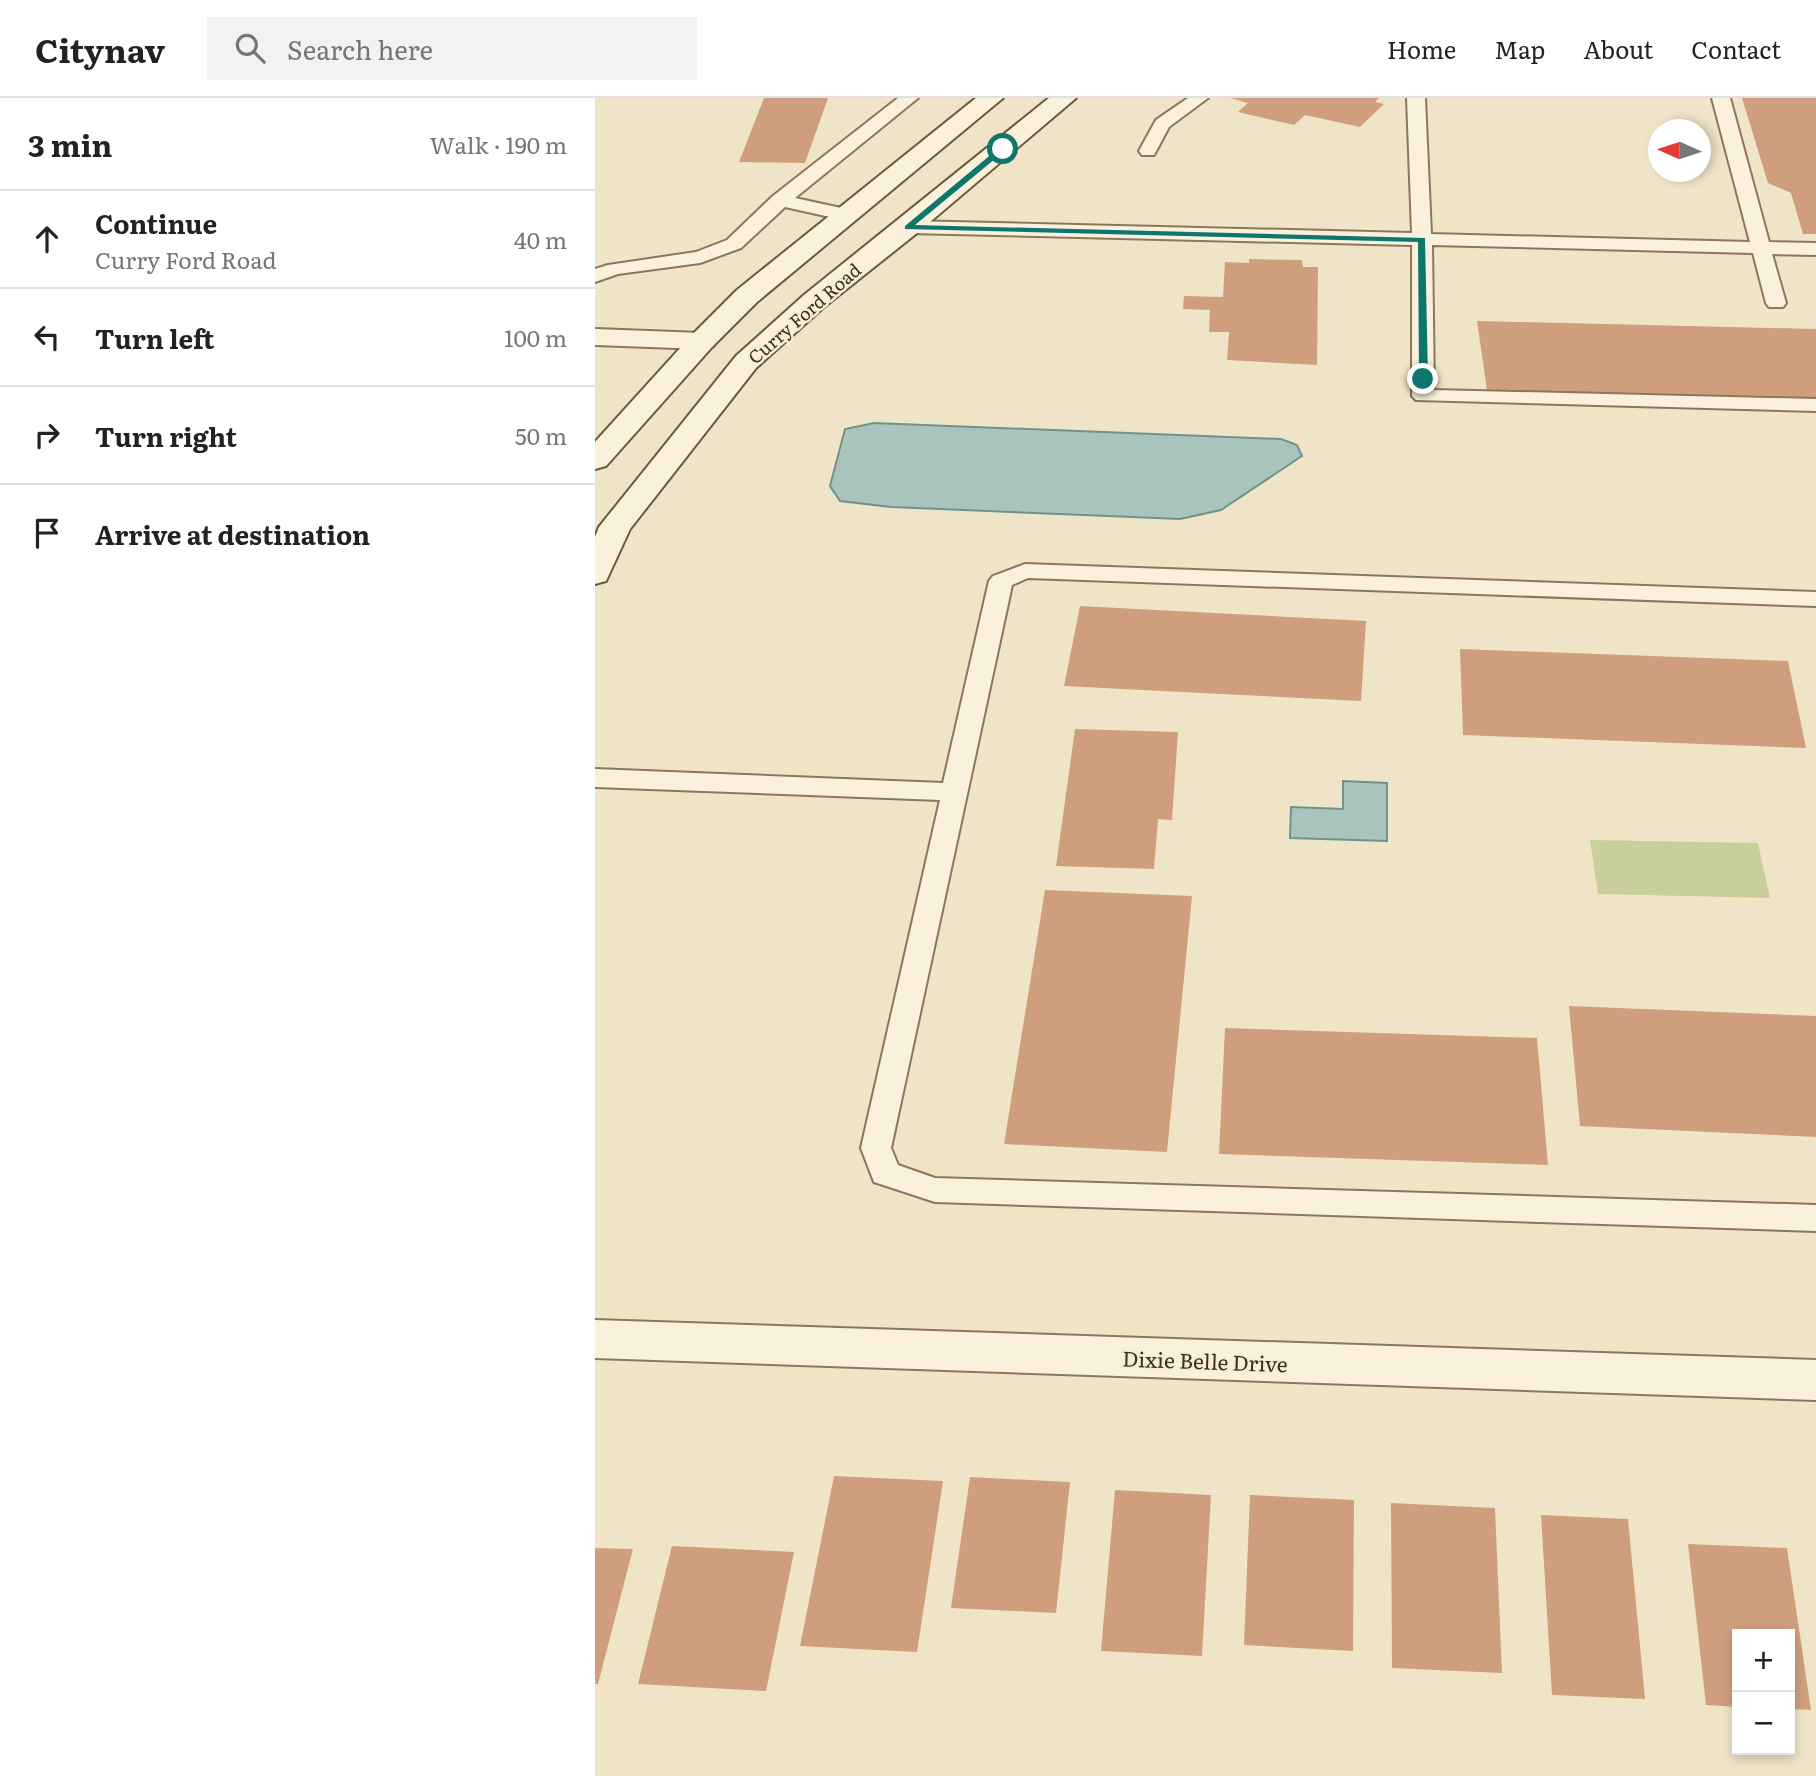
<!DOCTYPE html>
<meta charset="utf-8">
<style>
:root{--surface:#fff;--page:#f2f2f2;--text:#222;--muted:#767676;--line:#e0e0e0}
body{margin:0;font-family:Literata,serif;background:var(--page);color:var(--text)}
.controls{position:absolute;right:21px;bottom:21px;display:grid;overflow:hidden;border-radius:0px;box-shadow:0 4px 10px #0003}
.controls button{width:63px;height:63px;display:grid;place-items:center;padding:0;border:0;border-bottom:2px solid var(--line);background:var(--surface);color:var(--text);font:35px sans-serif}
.compass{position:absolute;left:1053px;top:21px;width:63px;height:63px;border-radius:50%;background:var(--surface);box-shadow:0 4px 10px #0003;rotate:273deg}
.stop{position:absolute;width:21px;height:21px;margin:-16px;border:5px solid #0f766e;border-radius:50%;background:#fff}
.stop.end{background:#0f766e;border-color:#fff;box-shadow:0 2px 7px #0008}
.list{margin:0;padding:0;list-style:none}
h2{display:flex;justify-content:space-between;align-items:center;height:91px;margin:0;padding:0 28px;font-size:30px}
h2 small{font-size:23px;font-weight:400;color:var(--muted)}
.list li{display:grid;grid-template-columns:46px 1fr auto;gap:21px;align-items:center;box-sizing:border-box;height:98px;padding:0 28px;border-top:2px solid var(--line)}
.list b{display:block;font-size:26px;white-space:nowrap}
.list p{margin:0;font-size:23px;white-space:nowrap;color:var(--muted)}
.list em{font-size:23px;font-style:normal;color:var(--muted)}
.icon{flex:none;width:38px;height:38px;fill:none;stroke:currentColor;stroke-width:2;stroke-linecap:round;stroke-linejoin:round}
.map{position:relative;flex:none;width:1221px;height:1678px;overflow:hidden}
header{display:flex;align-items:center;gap:42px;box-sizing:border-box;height:98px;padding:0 35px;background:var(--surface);border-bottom:2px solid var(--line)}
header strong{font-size:33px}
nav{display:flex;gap:38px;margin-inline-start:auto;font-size:24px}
.search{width:490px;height:63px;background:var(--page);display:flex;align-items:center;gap:18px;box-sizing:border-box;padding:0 24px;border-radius:0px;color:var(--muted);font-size:26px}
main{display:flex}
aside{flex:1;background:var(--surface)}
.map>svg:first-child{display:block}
.green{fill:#c9cf9b}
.water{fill:#a9c4bc;stroke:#6f938a;stroke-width:2}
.building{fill:#cf9f7d}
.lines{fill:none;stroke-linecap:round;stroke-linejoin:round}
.service-casing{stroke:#8d765c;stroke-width:4}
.minor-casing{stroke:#8d765c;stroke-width:4}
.tertiary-casing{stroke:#8d765c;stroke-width:4}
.secondary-casing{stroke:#6f573f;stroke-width:4}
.service{fill:#faf1dc;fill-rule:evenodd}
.minor{fill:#faf1dc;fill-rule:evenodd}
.tertiary{fill:#faf1dc;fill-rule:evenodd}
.secondary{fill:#faf1dc;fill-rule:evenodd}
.route{fill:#0f766e}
.labels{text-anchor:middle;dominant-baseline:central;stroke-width:5;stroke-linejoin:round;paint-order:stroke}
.far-street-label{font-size:18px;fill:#3d2e20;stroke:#f7eed8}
.street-label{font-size:21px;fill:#3d2e20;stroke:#f7eed8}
</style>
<header>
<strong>Citynav</strong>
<div class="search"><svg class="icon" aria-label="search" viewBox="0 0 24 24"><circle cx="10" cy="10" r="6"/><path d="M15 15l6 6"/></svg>Search here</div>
<nav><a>Home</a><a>Map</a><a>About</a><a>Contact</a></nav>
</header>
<main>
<aside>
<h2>3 min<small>Walk · 190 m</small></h2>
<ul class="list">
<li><svg class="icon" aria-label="ahead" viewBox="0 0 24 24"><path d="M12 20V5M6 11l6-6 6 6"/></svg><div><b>Continue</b><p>Curry Ford Road</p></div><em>40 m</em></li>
<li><svg class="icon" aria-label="left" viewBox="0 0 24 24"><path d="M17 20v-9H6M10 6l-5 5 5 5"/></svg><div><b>Turn left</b></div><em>100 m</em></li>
<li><svg class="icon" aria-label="right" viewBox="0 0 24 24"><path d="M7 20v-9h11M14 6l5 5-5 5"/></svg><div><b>Turn right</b></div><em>50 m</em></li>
<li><svg class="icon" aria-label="arrive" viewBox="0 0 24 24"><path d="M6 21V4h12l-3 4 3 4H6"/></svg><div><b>Arrive at destination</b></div></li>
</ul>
</aside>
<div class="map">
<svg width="1221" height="1678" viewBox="0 0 1221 1678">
<rect width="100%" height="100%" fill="#f0e4c8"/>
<polygon class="green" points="995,742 1163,745 1175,800 1003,796"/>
<g class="water">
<polygon points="279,325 686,341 702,347 707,358 626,412 585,421 296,409 245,403 235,388 250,331"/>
<polygon points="748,683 792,685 792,743 695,740 696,709 748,711"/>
</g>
<g class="building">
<polygon points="169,0 233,0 210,65 144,64"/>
<polygon points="635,0 784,0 780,4 789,6 765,29 710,17 699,27 643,14 653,5"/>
<polygon points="1147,0 1221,0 1221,136 1208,136 1196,95 1173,85"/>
<polygon points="654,161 707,162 708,169 723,169 722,267 632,262 634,234 614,234 615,212 588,211 589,198 628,199 630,164 654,165"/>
<polygon points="882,223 1221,231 1221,300 892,292"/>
<polygon points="485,508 771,523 766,603 469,588"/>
<polygon points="865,551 1193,563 1211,650 868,637"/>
<polygon points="480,631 583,634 577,722 563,721 559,771 461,768"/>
<polygon points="450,792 597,798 572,1054 409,1046"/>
<polygon points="974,908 1221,918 1221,1039 985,1028"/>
<polygon points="630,930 942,940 953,1067 624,1056"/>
<polygon points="239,1378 348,1383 322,1554 205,1548"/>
<polygon points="375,1379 475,1384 461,1515 356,1510"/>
<polygon points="520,1392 616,1397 607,1558 506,1553"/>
<polygon points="655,1397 759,1402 758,1553 649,1547"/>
<polygon points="796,1405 900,1410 907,1575 797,1570"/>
<polygon points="946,1417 1033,1421 1050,1601 957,1597"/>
<polygon points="1093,1446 1192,1450 1216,1612 1195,1611 1195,1536 1142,1536 1142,1609 1111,1607"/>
<polygon points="77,1448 199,1454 171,1593 43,1586"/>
<polygon points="0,1450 38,1451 3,1586 0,1586"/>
</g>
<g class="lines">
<g class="service-casing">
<g id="service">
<polygon points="303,0 323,0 200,100 260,113 262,117 260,121 253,123 190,109 146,150 105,165 23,176 0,184 0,171 13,167 101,154 132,142 178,98"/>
<polygon points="593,0 613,0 574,29 559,57 547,57 544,53 561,22"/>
<polygon points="812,0 830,0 836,136 1155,144 1117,0 1135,0 1174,144 1221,145 1221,157 1177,156 1191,205 1188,209 1174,209 1171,205 1158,155 837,147 839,292 1221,301 1221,313 821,302 817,298 817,147 313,135 303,129 313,123 817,135"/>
<polygon points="430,466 1221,494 1221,508 433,480 417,487 296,1050 303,1067 340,1080 1221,1107 1221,1133 340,1104 279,1084 266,1050 345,702 0,689 0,671 348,685 394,483 398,478"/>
</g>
</g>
<g class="minor-casing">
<polygon id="minor" points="0,231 107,235 117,237 121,243 117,249 107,251 0,247"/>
</g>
<g class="tertiary-casing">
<polygon id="tertiary" points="0,1222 1221,1262 1221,1302 0,1260"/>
</g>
<g class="secondary-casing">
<g id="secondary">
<polygon points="381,0 408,0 162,204 117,249 11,368 0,371 0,344 97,237 142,192"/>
<polygon points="454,0 481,0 322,135 229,209 161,270 35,431 11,483 0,486 0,439 4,429 141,258 209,197"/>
</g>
</g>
<use href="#service" class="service"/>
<use href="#minor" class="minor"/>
<use href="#tertiary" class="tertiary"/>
<use href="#secondary" class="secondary"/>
</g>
<polygon class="route" points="405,49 412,51 320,127 830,140 833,281 828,284 824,281 823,144 310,131 310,128"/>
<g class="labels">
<g class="far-street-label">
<text transform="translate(209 215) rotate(-41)">Curry Ford Road</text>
</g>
<g class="street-label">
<text transform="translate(610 1262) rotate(2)">Dixie Belle Drive</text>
</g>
</g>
</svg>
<div class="controls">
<button>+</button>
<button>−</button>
</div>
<svg class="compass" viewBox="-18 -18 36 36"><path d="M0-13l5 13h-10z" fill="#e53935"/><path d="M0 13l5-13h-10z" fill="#767676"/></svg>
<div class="stop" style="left:408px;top:51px"></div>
<div class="stop end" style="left:828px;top:281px"></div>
</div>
</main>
